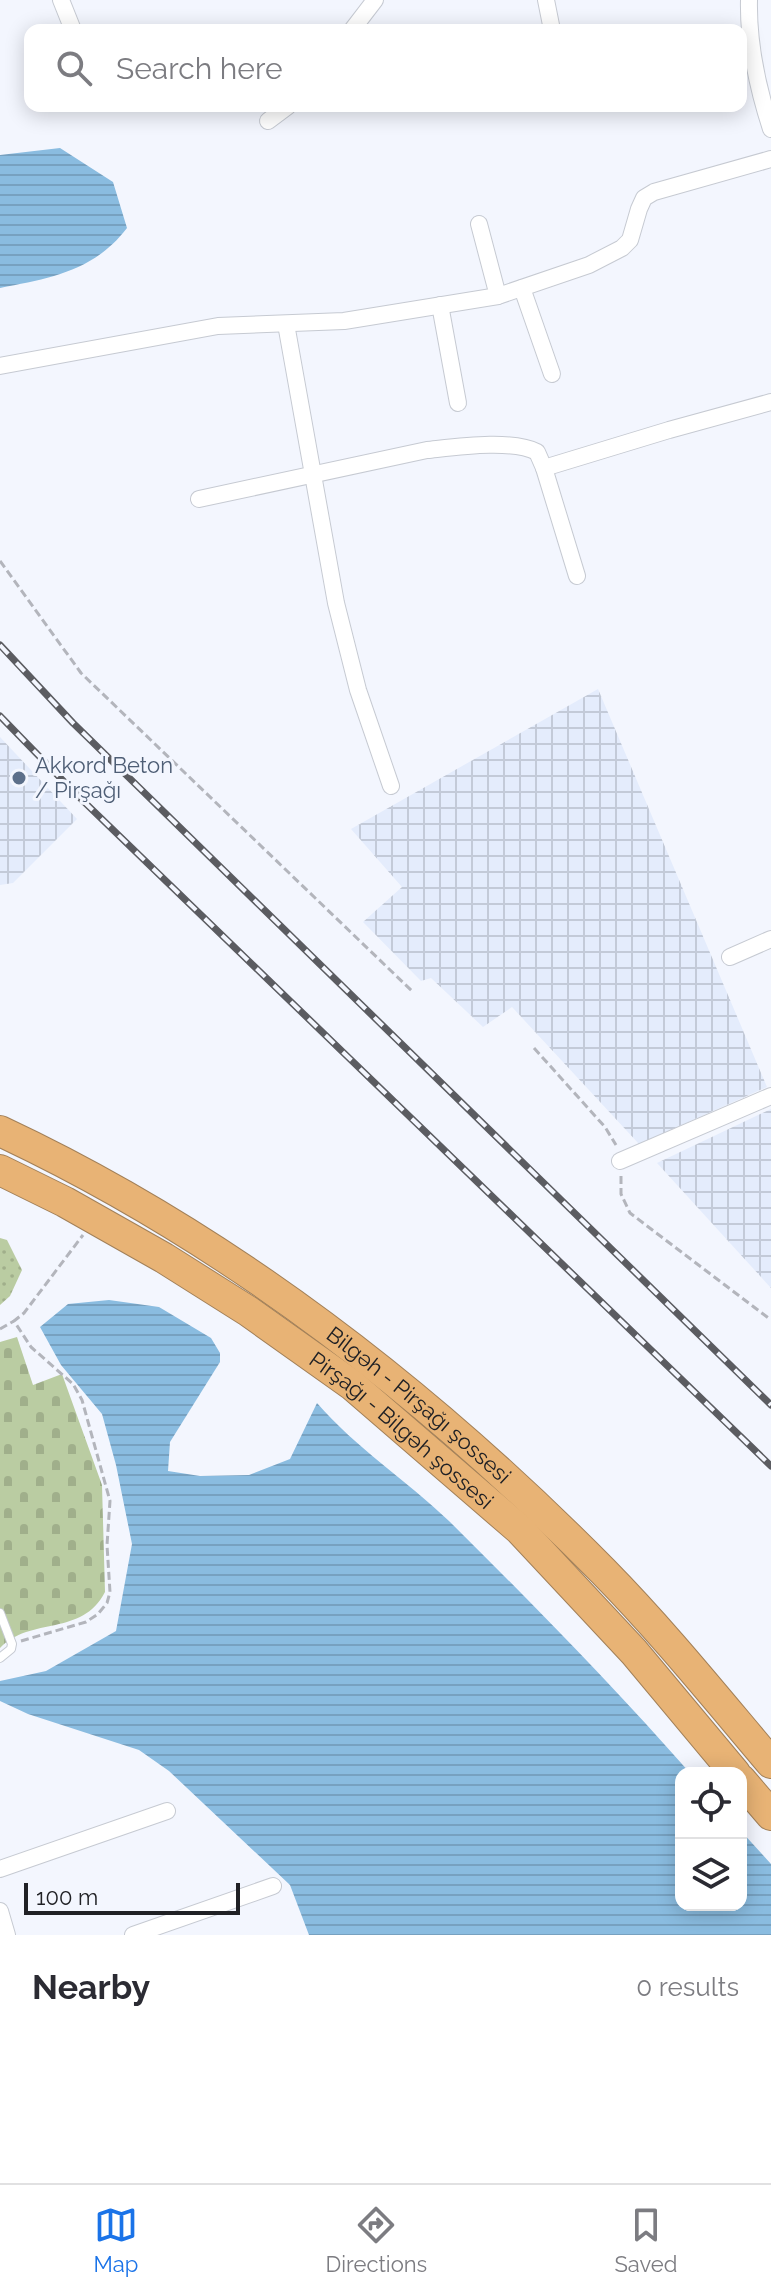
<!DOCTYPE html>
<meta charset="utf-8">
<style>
:root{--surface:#fff;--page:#f7f7f7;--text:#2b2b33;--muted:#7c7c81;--line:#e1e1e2;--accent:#1a73e8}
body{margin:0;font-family:Raleway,sans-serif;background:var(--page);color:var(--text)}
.controls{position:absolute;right:24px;bottom:24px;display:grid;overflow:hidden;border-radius:16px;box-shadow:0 4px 20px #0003}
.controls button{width:72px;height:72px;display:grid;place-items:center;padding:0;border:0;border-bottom:2px solid var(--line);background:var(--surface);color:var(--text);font:40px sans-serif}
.scale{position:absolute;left:24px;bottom:20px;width:216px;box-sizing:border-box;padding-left:8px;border:4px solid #202125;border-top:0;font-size:22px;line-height:28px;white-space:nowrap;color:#202125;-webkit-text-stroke:6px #f3f6fe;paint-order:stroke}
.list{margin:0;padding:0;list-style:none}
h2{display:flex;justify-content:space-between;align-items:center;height:104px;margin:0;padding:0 32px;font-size:34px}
h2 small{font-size:26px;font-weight:400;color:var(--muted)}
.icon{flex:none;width:44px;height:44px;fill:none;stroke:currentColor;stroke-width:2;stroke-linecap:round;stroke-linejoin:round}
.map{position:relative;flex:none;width:771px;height:1935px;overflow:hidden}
.search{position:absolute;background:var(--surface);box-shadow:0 4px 20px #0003;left:24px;right:24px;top:24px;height:88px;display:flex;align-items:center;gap:20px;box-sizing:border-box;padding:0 28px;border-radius:16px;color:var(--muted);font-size:30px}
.sheet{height:248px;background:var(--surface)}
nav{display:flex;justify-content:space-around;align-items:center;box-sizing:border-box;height:112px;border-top:2px solid var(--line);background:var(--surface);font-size:22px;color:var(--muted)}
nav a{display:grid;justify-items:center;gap:4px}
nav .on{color:var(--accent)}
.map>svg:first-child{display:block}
.industrial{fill:url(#industrial-grid)}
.grass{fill:url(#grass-dots)}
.cemetery{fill:url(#cemetery-stones)}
.water{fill:url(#water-rules)}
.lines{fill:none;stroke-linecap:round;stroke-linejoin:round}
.lane-casing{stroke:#c6cad2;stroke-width:10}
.street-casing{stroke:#c6cad2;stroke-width:18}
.highway-casing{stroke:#a28059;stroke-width:32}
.path{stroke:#b3b5bc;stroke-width:3;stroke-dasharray:8 4;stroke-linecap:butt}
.lane{stroke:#fff;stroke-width:8}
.street{stroke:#fff;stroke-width:16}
.highway{stroke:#e8b375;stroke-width:30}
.rail-casing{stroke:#5b5c61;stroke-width:7}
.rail{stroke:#f3f6fe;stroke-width:4;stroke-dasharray:12;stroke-linecap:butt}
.service-dot{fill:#5c6f8a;stroke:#f3f6fe;stroke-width:3}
.labels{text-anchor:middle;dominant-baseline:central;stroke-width:6;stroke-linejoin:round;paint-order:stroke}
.service-label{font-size:22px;fill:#4e5e75;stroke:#f3f6fe;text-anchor:start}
.street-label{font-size:22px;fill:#202125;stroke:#f3f6fe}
</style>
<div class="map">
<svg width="771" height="1935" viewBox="0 0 771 1935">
<defs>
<pattern id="industrial-grid" width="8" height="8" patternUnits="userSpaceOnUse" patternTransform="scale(2)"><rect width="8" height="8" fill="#e4ecfc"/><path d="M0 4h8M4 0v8" fill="none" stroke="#c3cad8"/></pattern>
<pattern id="grass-dots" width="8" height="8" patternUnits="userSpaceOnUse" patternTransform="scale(2)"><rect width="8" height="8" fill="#bacca2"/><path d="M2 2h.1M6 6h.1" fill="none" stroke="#a0af8b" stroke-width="1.8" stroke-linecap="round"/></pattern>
<pattern id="cemetery-stones" width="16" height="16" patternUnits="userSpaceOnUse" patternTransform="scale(2)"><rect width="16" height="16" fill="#bacca2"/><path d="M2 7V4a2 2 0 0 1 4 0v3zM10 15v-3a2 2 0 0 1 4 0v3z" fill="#a0af8b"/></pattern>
<pattern id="water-rules" width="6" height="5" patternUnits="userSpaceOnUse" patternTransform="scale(2)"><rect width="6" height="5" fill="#8abce0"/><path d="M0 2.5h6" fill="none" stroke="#77a1c0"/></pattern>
</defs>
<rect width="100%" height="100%" fill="#f3f6fe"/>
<g class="industrial">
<polygon points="598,689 767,1087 639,1144 512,1007 483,1027 431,978 421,981 363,922 402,887 351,829"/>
<polygon points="0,737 77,819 13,883 0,885"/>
<polygon points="771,1109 771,1288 657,1163"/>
</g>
<polygon class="grass" points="0,1238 7,1240 22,1270 10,1296 0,1305"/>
<path class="cemetery" d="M17,1337L33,1385L62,1374L102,1485L105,1592C82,1637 31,1616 0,1648V1342Z"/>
<g class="water">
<path d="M60,148L113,182L127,228C94,271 51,278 0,288V155Z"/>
<path d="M109,1300L159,1307L211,1338L220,1353V1362L170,1442L168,1471L200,1476L249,1475L290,1459L317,1403C356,1448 406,1480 449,1521C532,1603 613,1686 690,1773H681V1905H741V1831L771,1864V1935H309L290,1885L169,1771L139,1750L28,1714L0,1701V1681L46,1671L116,1631L132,1544L116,1465L102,1414L61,1365L40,1327L68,1304Z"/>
</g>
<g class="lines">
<g class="lane-casing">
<polyline id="lane" points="0,1613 12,1644 11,1649 0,1658"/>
</g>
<g class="street-casing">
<g id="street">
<polyline points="61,0 73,30"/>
<polyline points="546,0 552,30"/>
<path d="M749,0C748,45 757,86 771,129"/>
<polyline points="352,30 375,0"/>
<polyline points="268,121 288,106"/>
<polyline points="479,224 498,296"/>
<polyline points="522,288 552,374"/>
<polyline points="440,305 458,403"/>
<polyline points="286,324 336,603 358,690 391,786"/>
<polyline points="0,366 218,326 344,321 498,296 589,265 622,248 630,240 639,209 644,198 654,192 771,159"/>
<polyline points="544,468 577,576"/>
<path d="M199,499L427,450C456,447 512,439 537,452L544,468L669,430L771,402"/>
<polyline points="730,957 771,939"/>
<polyline points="620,1161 771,1096"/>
<polyline points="0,1869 167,1811"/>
<polyline points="0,1911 7,1935"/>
<polyline points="133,1935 273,1886"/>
</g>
</g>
<g class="highway-casing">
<g id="highway">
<path id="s1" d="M0,1131C226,1237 428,1394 603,1571C663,1632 716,1698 771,1763"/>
<path id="s2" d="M0,1170L65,1202L164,1258L248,1311L352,1385L520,1530L634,1652L735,1773"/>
<polyline points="741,1780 771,1815"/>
</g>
</g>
<g class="path">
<polyline points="0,561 81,673 413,992"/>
<polyline points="534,1048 605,1127 616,1145"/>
<polyline points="621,1176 621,1194 630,1213 771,1320"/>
<polyline points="0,1329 14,1321"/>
<polyline points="21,1641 86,1622 98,1614 107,1603 110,1592 107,1545 110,1501 82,1400 73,1384 31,1347 14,1321 24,1313 83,1235"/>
</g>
<use href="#lane" class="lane"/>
<use href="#street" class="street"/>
<use href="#highway" class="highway"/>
<g class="rail-casing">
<g id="rail">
<polyline points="0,645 73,723 771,1405"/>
<polyline points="0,716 77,795 771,1466"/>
</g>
</g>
<use href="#rail" class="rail"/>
</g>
<circle class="service-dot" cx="19" cy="778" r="8"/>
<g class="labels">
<g class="service-label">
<text x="35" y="765">Akkord Beton<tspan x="35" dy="25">/ Pirşağı</tspan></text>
</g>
<g class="street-label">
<text stroke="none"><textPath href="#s1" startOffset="502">Bilgəh - Pirşağı şossesi</textPath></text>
<text stroke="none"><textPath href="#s2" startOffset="480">Pirşağı - Bilgəh şossesi</textPath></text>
</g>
</g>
</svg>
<div class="controls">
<button><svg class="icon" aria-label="locate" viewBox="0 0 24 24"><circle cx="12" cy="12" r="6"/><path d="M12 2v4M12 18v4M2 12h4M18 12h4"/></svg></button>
<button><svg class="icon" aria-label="layers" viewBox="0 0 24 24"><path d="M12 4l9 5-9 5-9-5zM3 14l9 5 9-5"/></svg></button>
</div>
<div class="scale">100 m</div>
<div class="search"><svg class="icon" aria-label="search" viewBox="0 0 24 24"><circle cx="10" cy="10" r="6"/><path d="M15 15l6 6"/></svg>Search here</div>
</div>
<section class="sheet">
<h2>Nearby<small>0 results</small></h2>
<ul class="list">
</ul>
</section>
<nav>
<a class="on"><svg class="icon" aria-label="map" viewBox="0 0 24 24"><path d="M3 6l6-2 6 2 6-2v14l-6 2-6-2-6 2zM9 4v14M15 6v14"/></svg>Map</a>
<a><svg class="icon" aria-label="directions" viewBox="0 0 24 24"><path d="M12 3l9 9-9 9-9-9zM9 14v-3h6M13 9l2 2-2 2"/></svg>Directions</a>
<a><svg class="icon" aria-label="saved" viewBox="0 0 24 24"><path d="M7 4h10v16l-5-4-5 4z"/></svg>Saved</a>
</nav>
